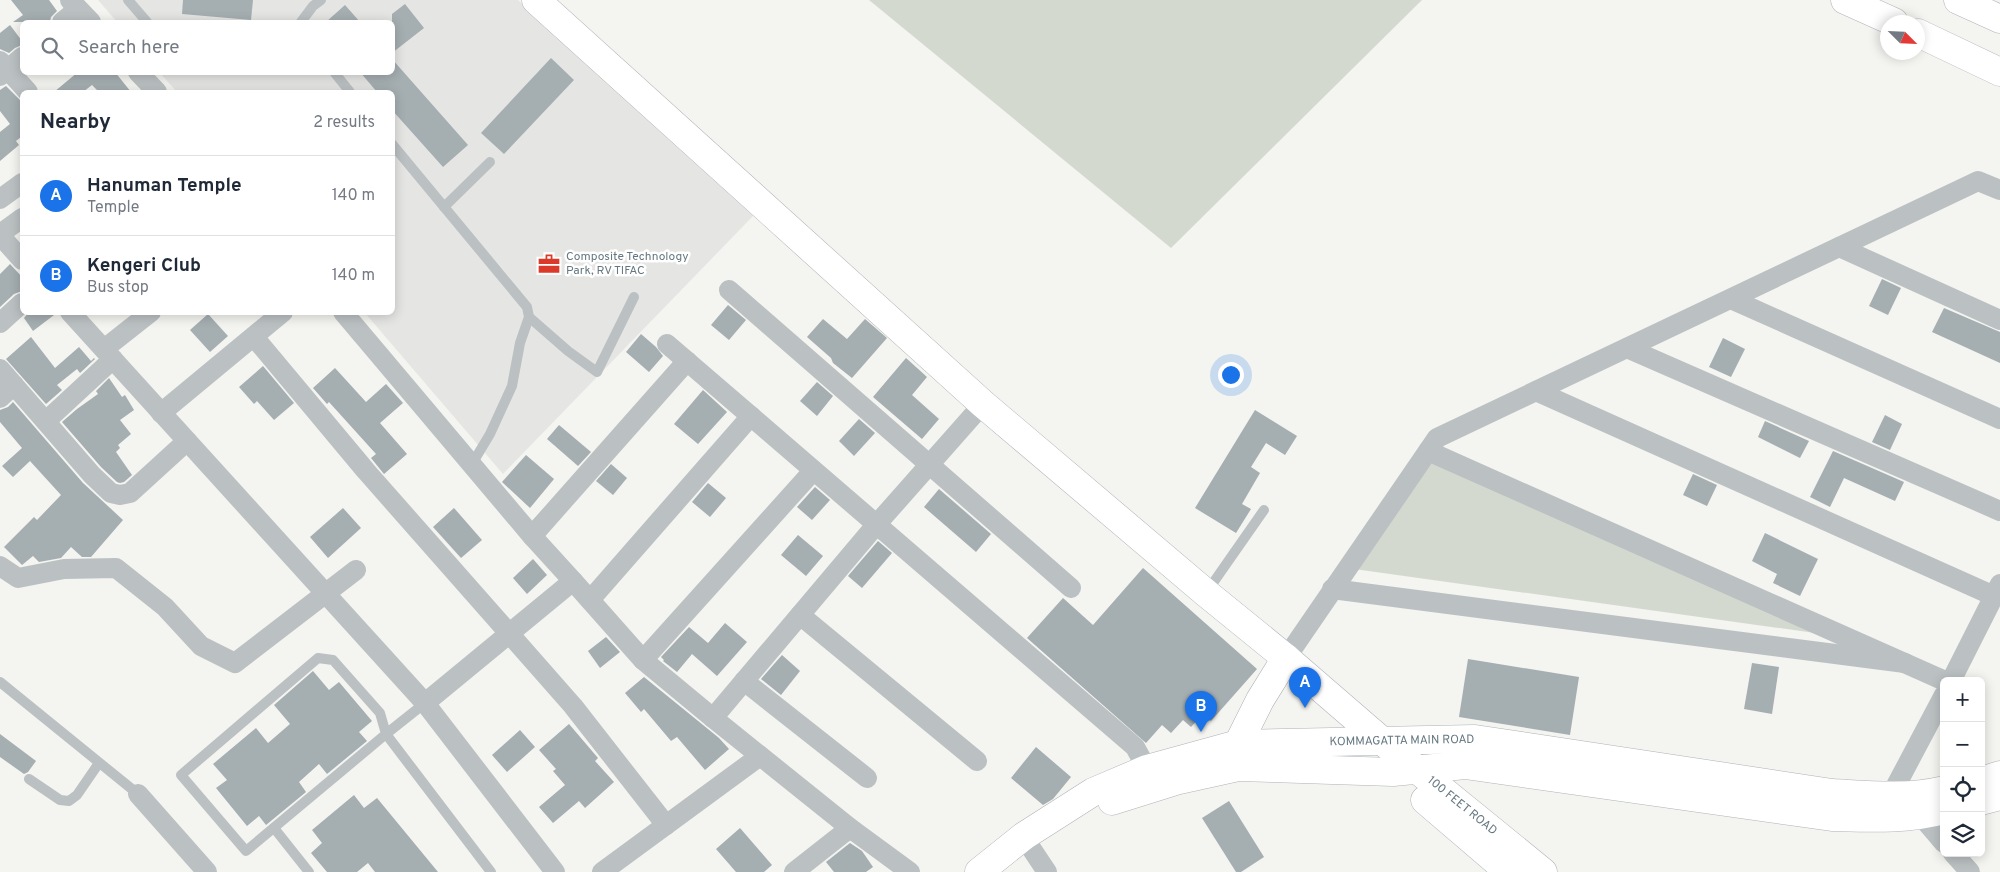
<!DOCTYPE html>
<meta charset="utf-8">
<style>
:root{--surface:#fff;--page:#f2f2f3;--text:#1f2937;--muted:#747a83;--line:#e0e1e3;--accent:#1a73e8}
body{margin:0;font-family:Overpass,sans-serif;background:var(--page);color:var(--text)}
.controls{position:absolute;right:15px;bottom:15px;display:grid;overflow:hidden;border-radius:8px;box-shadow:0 2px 12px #0003}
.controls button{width:45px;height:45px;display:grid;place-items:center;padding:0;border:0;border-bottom:1px solid var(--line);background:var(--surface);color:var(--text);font:25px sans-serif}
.compass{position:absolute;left:1880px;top:15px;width:45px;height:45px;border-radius:50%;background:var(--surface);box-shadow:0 2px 12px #0003;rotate:114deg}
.you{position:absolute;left:1230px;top:374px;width:18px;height:18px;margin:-12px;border:4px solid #fff;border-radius:50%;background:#1a73e8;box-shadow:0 0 0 8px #1a73e833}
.badge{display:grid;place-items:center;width:32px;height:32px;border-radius:50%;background:var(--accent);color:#fff;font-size:16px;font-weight:700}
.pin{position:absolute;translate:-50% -41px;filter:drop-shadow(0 1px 2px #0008)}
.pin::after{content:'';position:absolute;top:26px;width:18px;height:15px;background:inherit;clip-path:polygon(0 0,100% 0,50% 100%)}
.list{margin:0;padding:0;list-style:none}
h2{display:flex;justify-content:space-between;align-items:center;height:65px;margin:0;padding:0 20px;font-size:21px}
h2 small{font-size:16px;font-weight:400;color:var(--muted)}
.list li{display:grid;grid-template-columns:32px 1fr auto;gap:15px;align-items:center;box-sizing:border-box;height:80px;padding:0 20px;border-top:1px solid var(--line)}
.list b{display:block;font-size:19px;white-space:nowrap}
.list p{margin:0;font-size:16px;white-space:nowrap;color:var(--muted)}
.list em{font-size:16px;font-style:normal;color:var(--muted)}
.icon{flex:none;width:28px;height:28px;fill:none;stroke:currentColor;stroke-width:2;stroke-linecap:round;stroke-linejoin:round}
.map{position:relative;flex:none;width:2000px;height:872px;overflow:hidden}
.search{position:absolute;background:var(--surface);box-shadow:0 2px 12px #0003;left:20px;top:20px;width:375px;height:55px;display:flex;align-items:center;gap:12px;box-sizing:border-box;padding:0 18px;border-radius:8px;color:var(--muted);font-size:19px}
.panel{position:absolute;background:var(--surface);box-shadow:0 2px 12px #0003;left:20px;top:90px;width:375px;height:225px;border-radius:8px}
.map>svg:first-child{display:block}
.built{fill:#e5e5e4}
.green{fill:#d4d9d0}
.building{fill:#a5aeb1}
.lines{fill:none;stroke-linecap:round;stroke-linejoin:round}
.secondary-casing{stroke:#adb4b7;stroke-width:29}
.highway-casing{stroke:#b0b5b7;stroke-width:29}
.lane{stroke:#bbc0c2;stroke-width:10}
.street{stroke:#bbc0c2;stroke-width:20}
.secondary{stroke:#fff;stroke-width:28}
.highway{stroke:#fff;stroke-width:28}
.labels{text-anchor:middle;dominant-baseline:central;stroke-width:5;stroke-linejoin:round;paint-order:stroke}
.poi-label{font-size:12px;fill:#657880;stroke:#fff;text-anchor:start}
.street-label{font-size:12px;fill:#657880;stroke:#fff}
</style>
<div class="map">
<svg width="2000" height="872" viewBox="0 0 2000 872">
<rect width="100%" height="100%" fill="#f4f4f0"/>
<polygon class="built" points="98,0 518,0 754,215 503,474 365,313 392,312 392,92 177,92 160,73 392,72 392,22 117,22"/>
<g class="green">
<polygon points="869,0 1422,0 1171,248"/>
<polygon points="1432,463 1815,633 1354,569"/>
</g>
<g class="building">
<polygon points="11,0 49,0 57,11 51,17 50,22 13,22 23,15"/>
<polygon points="183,0 253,0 251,20 182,14"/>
<polygon points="405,4 424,28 392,53 392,14"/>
<polygon points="345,5 360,22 326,22"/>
<polygon points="10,25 22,41 22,45 15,48 9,53 0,49 0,33"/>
<polygon points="551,58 574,80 504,154 481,133"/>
<polygon points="392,59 468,145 443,167 392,110 392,92 377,92 360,72 392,72"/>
<polygon points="78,72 115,72 131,92 99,92 92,85 83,92 54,92"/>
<polygon points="6,86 22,102 22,139 21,137 16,141 19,145 0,161 0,132 10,124 0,111 0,90"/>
<polygon points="10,264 22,277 22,291 14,294 0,307 0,274"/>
<polygon points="1882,279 1901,288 1888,315 1869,306"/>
<polygon points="728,305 746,320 729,340 711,325"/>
<polygon points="1944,308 2000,332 2000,363 1932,332"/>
<polygon points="29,312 58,312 33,331 24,318"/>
<polygon points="208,314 228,336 210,352 190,330"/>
<polygon points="823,319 847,339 865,319 887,338 852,378 833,363 831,358 807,337"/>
<polygon points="641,334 656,347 663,356 649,372 626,352"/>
<polygon points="31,337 55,368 79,347 91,361 94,358 95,359 80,373 77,369 57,385 62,390 46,404 6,359"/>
<polygon points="1723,338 1745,349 1731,377 1709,367"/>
<polygon points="906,358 927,377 912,395 939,419 922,439 873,397"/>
<polygon points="263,366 294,403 274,420 257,401 254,404 239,387"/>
<polygon points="335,368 366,402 386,384 403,403 380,423 407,454 384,474 371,458 376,454 329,402 327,404 313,388"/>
<polygon points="109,378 122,397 125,395 134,410 120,420 131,434 118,445 120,448 116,452 132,475 124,482 120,483 117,482 101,467 62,422 77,409 98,394 96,391"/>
<polygon points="817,382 833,396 817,416 800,401"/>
<polygon points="703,390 727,412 698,444 674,424"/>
<polygon points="13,402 83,483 123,520 91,557 82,557 71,547 61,558 39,562 33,556 22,565 4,547 34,517 37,520 61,495 30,461 13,477 2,466 22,448 0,422 0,410 8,407"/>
<polygon points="1255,410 1297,436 1285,455 1266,443 1251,467 1260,473 1242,504 1251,509 1236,533 1195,508"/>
<polygon points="1885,415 1902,424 1890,450 1872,442"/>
<polygon points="859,419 875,433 854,456 839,441"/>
<polygon points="1765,421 1809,441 1800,458 1758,437"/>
<polygon points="559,425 591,452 578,466 547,439"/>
<polygon points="1833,451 1904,482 1895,501 1844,478 1830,507 1810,497"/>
<polygon points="526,455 554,479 530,508 502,482"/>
<polygon points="611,464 627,478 613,495 596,481"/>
<polygon points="1693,474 1717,485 1707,506 1683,495"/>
<polygon points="708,483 726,498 710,517 692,502"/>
<polygon points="815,487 830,500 812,520 797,507"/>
<polygon points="939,489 991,534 976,552 924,507"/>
<polygon points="343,508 361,528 328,558 310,537"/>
<polygon points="454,508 482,540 461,558 433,527"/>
<polygon points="1765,533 1818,559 1800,596 1773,583 1777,574 1752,561"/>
<polygon points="798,535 823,556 806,576 781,555"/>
<polygon points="878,541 892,553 862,588 848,576"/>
<polygon points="533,559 547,575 527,594 513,578"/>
<polygon points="1143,568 1257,669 1211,721 1203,714 1191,727 1183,720 1171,733 1162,725 1146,743 1027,638 1063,598 1093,625"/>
<polygon points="725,623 747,642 717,676 692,654 677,672 663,661 664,660 661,657 689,627 708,643"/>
<polygon points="606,637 620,652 600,668 588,651"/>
<polygon points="782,655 800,671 781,695 761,679"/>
<polygon points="1468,659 1579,677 1570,735 1459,717"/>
<polygon points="1752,663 1779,667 1772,714 1744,709"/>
<polygon points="313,671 329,690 339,682 372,721 359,732 367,741 327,774 319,764 299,782 306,792 266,825 259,816 247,826 216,788 227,780 213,764 256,728 268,743 290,724 274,705"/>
<polygon points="644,677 719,738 729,749 705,770 677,737 671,741 644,709 641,712 625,693"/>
<polygon points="569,724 598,758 595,761 614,782 585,808 579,801 553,823 539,807 565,785 553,771 556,769 539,750"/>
<polygon points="520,730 535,747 507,772 492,755"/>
<polygon points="0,734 36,761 28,772 24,774 0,757"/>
<polygon points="1036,747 1071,777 1053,799 1043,805 1011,778"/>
<polygon points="354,795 364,808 377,798 438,872 375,872 368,863 357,872 327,872 311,853 322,843 312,830"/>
<polygon points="1229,801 1264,857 1241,872 1236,872 1202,818"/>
<polygon points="740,828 772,865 764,872 736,872 716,849"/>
<polygon points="850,843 862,851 873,867 866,872 834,872 826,862"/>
</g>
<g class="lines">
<g class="secondary-casing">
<g id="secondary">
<polyline points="536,0 983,404 1206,593 1286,658 1382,741 1543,872"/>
<polyline points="1238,759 1238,744 1260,700 1286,658"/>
<polyline points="1981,781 2000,775"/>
<polyline points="1425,800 1509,872"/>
<path d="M1112,801L1179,780L1238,767L1393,772L1465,765L1832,817C1870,818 1907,820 1944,810"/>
<polyline points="1981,801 2000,796"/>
<path d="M979,872L1024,836L1093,792L1147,769L1238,744L1475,739L1832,793C1870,795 1906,799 1944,790"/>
</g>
</g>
<g class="highway-casing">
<g id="highway">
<polyline points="1845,0 1894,22"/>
<polyline points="1958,0 2000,19"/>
<polyline points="1918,33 2000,72"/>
</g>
</g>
<g class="lane">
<polyline points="128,0 147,22"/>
<polyline points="301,22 313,6 321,0"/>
<polyline points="334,72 350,92"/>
<polyline points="392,144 527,307 529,317 520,343 512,386 490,434 472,464"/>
<polyline points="444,207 490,162"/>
<polyline points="529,317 568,351 597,372 634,297"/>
<polyline points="1206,593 1264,510"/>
<polygon points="318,658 333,660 380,713 386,734 246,851 181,775"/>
<polyline points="0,682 138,794"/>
<polyline points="425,703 386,734 491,872"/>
<polyline points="29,779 60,800 69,801 77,795 99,763"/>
<polyline points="274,828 309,872"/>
</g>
<g class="street">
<polyline points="70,0 91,22"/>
<polyline points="62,22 78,9"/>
<polyline points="0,61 28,92"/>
<polyline points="138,72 157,92"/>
<polyline points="0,76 22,57"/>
<polyline points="0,199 22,183"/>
<polyline points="0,234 22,218"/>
<polyline points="0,235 22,260"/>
<polyline points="1839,247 2000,320"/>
<polyline points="729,290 1071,588"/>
<polyline points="1731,299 2000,419"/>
<polyline points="70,312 425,703 555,872"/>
<polyline points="343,312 532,536 573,581 425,703"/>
<polyline points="0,323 22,303"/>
<polyline points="254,337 366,471 573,706 666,825"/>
<polyline points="667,344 1135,747 1147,769"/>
<polyline points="1627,348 2000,511"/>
<polyline points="104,349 151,312"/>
<polyline points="0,369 92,475 111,493 120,495 130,493 187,441"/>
<polyline points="1536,391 1994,596"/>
<polyline points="0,398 14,385"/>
<polyline points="161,413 283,312"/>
<polyline points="46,421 113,359"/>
<polyline points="1428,451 1945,681"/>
<polyline points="532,536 687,361"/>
<polyline points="0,566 18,578 64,569 116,568 165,607 201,646 235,663 356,570"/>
<polyline points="573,581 643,660 713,718 850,828 910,872"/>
<polyline points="1332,589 1905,663"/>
<polyline points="590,600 751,416"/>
<polyline points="800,615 977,761"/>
<polyline points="1286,658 1437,438 1978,181 2000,190"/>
<polyline points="643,660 813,471"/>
<polyline points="744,681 867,778"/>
<polyline points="1951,681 2000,584"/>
<polyline points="713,718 876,525 983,404"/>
<polyline points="138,794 207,872"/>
<polyline points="1918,803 1921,816 1944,843"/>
<polyline points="1887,807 1890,797 1944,695"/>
<polyline points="1031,848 1047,872"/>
<polyline points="1953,853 1970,872"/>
<polyline points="602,872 760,756"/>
<polyline points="794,872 850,828"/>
</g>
<use href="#secondary" class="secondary"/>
<use href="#highway" class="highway"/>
</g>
<defs>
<g id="office-bare" transform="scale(1.725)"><path d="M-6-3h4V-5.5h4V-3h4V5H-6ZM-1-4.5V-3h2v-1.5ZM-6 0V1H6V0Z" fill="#db3a2a" stroke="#fff" stroke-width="2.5" paint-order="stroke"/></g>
</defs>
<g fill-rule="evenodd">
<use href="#office-bare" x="549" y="264"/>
</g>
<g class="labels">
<g class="poi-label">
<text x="566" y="257">Composite Technology<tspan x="566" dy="14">Park, RV TIFAC</tspan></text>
</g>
<g class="street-label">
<text transform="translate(1402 741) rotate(-1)">KOMMAGATTA MAIN ROAD</text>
<text transform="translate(1462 806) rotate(39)">100 FEET ROAD</text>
</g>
</g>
</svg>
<div class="controls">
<button>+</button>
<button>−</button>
<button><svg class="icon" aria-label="locate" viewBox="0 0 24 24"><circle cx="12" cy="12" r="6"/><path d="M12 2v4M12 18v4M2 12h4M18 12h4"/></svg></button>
<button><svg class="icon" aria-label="layers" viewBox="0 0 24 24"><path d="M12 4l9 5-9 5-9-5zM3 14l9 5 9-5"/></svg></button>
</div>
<svg class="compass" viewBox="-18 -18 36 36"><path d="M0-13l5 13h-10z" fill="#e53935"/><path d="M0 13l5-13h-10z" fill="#747a83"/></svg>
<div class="you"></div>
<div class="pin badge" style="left:1305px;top:708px">A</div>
<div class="pin badge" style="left:1201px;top:732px">B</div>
<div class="search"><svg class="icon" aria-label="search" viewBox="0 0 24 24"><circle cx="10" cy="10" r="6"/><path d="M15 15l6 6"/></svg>Search here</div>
<section class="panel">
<h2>Nearby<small>2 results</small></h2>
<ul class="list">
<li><span class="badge">A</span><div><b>Hanuman Temple</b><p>Temple</p></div><em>140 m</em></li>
<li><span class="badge">B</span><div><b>Kengeri Club</b><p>Bus stop</p></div><em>140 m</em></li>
</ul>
</section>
</div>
